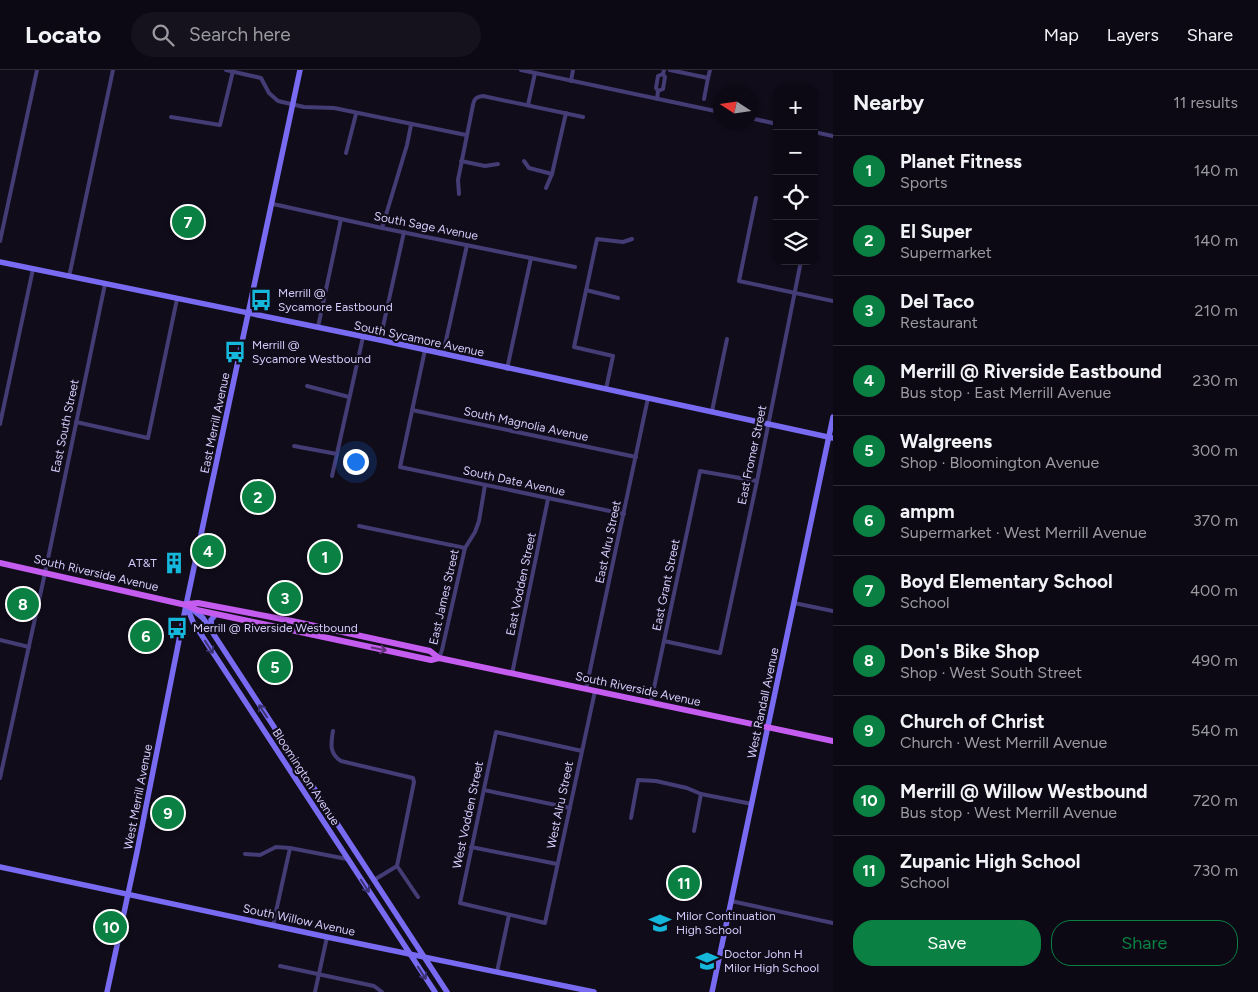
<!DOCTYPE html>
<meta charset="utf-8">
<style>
:root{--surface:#0c0914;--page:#15121d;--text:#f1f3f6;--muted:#9a9aa0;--line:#2c2a34;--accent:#0b8043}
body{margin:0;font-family:Figtree,sans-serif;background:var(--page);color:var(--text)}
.controls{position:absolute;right:15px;top:15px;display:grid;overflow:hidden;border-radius:10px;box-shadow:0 1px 4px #0004}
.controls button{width:45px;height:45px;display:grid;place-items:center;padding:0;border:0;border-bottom:1px solid var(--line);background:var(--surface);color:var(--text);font:25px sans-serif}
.compass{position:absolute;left:713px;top:15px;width:45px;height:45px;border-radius:50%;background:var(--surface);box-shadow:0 1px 4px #0004;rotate:282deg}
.you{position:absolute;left:355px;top:391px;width:18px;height:18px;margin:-12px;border:4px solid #fff;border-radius:50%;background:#1a73e8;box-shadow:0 0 0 8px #1a73e833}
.badge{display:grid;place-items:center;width:32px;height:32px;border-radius:50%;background:var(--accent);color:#fff;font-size:16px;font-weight:700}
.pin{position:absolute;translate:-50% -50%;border:2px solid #fff;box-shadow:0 1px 5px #0006}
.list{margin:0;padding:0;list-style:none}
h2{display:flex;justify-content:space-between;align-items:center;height:65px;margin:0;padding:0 20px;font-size:21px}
h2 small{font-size:16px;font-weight:400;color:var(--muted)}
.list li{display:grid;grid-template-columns:32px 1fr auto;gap:15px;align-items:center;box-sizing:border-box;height:70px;padding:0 20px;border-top:1px solid var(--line)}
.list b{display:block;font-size:19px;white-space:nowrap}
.list p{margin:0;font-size:16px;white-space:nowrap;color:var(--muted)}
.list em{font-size:16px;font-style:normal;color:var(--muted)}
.actions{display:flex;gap:10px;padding:15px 20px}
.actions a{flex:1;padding:11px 0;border:1px solid var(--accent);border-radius:20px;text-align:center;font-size:18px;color:var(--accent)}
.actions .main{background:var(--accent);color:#fff}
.icon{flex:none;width:28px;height:28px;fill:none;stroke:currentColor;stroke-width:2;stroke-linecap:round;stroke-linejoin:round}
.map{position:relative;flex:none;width:833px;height:922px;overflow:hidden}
header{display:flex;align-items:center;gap:30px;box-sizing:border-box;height:70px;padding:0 25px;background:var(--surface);border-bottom:1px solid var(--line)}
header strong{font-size:24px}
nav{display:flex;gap:28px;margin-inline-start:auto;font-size:18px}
.search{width:350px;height:45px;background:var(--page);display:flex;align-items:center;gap:12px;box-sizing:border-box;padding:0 18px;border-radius:28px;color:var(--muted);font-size:19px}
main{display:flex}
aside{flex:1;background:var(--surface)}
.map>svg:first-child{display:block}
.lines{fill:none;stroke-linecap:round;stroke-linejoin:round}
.street{stroke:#433c75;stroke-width:4}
.secondary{stroke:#796bf1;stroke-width:5.5}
.primary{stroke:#c45cef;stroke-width:6}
.oneway{stroke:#3a3270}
.oneway2{stroke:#61307a}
.labels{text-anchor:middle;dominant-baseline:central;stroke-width:4.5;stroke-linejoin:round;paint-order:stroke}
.street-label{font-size:12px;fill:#d4cbfa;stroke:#100c1a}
.poi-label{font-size:12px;fill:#d4cbfa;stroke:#100c1a;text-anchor:start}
</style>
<header>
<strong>Locato</strong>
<div class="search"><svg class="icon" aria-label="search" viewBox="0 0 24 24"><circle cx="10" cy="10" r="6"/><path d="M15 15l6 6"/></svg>Search here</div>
<nav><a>Map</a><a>Layers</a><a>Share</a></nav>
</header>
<main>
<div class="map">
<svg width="833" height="922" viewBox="0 0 833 922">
<rect width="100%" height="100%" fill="#100c1a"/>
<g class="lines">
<g class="street">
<polyline points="226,0 261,8 269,23 278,31 304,37 334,38 466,65"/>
<polyline points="521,0 720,42"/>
<polyline points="670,0 708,8 710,0"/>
<polyline points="571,11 573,0"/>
<polyline points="658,21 663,19 665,7 663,4 664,0"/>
<polyline points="657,29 658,21 656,18 658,6 663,4"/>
<polyline points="704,29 708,8"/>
<polyline points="528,35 535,3"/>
<polyline points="171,47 220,55 233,1"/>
<polyline points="750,48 777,54"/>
<polyline points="814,62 833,66"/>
<polyline points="346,83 356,44"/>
<polyline points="461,91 485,96 498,94"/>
<polyline points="524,91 529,98 552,104"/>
<polyline points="546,118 552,104 566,43"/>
<path d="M459,124L458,110L473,35C474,29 476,27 483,26L583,47"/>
<polyline points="756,128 739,211 833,231"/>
<polyline points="273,134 382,158 575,197"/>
<polyline points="382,158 407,75 411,55"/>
<polyline points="0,171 37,0"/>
<polyline points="69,207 113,0"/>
<polyline points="586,220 618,228"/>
<polyline points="318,257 341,149"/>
<polyline points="380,270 404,162"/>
<polyline points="425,280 400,397 624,444"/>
<polyline points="443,284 467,175"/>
<polyline points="507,299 531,188"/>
<polyline points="307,316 349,327"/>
<polyline points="606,319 613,286 574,277 597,169 623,172 632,169"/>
<polyline points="412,340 636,387"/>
<polyline points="712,341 727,269"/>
<polyline points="76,352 148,368 177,229"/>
<polyline points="0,354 33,199"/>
<polyline points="294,376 337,384"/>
<polyline points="332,406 363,267"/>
<polyline points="359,456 465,478"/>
<polyline points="794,533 833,541"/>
<polyline points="0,570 29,577"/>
<polyline points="664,571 720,583 757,411 801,191"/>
<polyline points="439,588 442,580 465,478 475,462 479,451 485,415"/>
<polyline points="512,604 548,429"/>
<polyline points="586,619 648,328"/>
<polyline points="651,632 700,401 757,411"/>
<path d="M333,661C331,673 329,684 341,691L413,708L414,712L397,796L418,827"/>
<polyline points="582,681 496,662 460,833 545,853 595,621"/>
<polyline points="0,708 45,503 105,214"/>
<polyline points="484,720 570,738"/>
<polyline points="631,748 638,710 656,711 687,718 701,724 752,734"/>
<polyline points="694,761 701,724"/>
<polyline points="471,777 557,794"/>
<polyline points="245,784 260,785 276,777 290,778 347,789"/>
<polyline points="374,810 397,796"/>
<polyline points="731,831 833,853"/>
<polyline points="273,855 290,778"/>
<polyline points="280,896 374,916 382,922"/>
<polyline points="497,902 509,845"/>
<polyline points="315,922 327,867"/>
</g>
<g class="secondary">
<polyline points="0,192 380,270 833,368"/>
<polyline points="187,537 193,552 435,922"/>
<polyline points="192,539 203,548 447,922"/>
<polyline points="212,561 211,550 216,544"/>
<polyline points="0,797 327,867 594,922"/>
<polyline points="107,922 137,782 186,535 300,0"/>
<polyline points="712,922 833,347"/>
</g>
<g class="primary">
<polyline points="0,493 186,535 197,540 431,590 439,588 833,671"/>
<polyline points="187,534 198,533 292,551 430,581 439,588"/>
</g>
</g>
<defs><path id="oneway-shaft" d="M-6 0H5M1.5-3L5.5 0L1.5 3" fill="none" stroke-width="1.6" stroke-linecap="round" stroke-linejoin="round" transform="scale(1.25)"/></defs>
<g class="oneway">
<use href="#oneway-shaft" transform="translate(209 577) rotate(57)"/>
<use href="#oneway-shaft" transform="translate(263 641) rotate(-123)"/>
<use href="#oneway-shaft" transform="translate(365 816) rotate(57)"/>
<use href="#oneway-shaft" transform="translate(422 903) rotate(57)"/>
</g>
<use class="oneway2" href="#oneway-shaft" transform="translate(379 579) rotate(12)"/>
<defs>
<g id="bus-bare" transform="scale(1.725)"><path d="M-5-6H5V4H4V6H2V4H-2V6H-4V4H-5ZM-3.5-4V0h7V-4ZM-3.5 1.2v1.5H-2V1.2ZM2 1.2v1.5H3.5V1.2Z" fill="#15b7db" stroke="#100c1a" stroke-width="2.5" paint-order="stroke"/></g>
<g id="building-bare" transform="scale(1.725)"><path d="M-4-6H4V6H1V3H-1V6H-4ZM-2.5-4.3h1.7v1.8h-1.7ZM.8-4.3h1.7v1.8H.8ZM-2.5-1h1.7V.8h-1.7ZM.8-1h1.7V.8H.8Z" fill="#15b7db" stroke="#100c1a" stroke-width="2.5" paint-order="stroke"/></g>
<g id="school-bare" transform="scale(1.725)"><path d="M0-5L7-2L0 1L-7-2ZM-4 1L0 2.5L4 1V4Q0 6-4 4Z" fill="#15b7db" stroke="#100c1a" stroke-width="2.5" paint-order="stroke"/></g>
</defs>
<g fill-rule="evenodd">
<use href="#bus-bare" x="261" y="230"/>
<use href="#bus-bare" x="235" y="282"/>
<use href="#building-bare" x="174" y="493"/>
<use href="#bus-bare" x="177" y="558"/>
<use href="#school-bare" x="660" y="853"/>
<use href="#school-bare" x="707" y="891"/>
</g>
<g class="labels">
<g class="street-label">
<text transform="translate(426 156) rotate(11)">South Sage Avenue</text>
<text transform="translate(419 269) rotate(12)">South Sycamore Avenue</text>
<text transform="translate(215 353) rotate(-78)">East Merrill Avenue</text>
<text transform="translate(526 354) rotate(12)">South Magnolia Avenue</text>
<text transform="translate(65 356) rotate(-78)">East South Street</text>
<text transform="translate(752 385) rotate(-78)">East Fromer Street</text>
<text transform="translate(514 411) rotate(12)">South Date Avenue</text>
<text transform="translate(608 472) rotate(-78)">East Alru Street</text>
<text transform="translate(96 503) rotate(13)">South Riverside Avenue</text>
<text transform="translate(521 514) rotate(-78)">East Vodden Street</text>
<text transform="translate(666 515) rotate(-78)">East Grant Street</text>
<text transform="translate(444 527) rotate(-77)">East James Street</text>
<text transform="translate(638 619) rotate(12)">South Riverside Avenue</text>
<text transform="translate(763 633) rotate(-78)">West Randall Avenue</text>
<text transform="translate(306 707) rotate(57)">Bloomington Avenue</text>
<text transform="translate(138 727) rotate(-79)">West Merrill Avenue</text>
<text transform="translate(560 735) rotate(-78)">West Alru Street</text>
<text transform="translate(468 745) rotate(-78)">West Vodden Street</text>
<text transform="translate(299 850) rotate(12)">South Willow Avenue</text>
</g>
<g class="poi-label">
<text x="278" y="223">Merrill @<tspan x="278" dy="14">Sycamore Eastbound</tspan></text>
<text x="252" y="275">Merrill @<tspan x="252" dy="14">Sycamore Westbound</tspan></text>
<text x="157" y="493" text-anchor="end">AT&amp;T</text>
<text x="193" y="558">Merrill @ Riverside Westbound</text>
<text x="676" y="846">Milor Continuation<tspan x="676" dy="14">High School</tspan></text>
<text x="724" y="884">Doctor John H<tspan x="724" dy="14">Milor High School</tspan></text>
</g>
</g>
</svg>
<div class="controls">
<button>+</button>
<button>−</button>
<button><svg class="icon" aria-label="locate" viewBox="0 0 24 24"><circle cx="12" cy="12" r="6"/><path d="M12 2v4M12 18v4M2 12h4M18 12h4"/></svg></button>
<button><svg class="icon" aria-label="layers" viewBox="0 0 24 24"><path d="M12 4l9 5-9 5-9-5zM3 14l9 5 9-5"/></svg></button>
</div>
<svg class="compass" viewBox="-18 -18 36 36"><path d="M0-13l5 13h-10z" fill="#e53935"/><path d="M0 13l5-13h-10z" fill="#9a9aa0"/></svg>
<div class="you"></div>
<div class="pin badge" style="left:325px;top:487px">1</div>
<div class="pin badge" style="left:258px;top:427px">2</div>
<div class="pin badge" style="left:285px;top:528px">3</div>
<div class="pin badge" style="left:208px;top:481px">4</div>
<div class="pin badge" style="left:275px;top:597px">5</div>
<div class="pin badge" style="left:146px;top:566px">6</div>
<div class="pin badge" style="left:188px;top:152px">7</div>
<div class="pin badge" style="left:23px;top:534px">8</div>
<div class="pin badge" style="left:168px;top:743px">9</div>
<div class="pin badge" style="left:111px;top:857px">10</div>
<div class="pin badge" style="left:684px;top:813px">11</div>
</div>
<aside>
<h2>Nearby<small>11 results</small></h2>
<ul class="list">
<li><span class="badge">1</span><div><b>Planet Fitness</b><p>Sports</p></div><em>140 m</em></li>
<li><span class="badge">2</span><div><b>El Super</b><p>Supermarket</p></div><em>140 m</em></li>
<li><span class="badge">3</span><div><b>Del Taco</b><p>Restaurant</p></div><em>210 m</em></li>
<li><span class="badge">4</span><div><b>Merrill @ Riverside Eastbound</b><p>Bus stop · East Merrill Avenue</p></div><em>230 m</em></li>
<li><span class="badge">5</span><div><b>Walgreens</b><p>Shop · Bloomington Avenue</p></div><em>300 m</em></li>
<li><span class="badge">6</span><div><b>ampm</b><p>Supermarket · West Merrill Avenue</p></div><em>370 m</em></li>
<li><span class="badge">7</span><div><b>Boyd Elementary School</b><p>School</p></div><em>400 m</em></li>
<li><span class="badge">8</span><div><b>Don's Bike Shop</b><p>Shop · West South Street</p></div><em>490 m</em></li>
<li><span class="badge">9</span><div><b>Church of Christ</b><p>Church · West Merrill Avenue</p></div><em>540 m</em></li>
<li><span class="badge">10</span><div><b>Merrill @ Willow Westbound</b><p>Bus stop · West Merrill Avenue</p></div><em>720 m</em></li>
<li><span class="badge">11</span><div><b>Zupanic High School</b><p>School</p></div><em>730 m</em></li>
</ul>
<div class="actions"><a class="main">Save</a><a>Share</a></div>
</aside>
</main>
